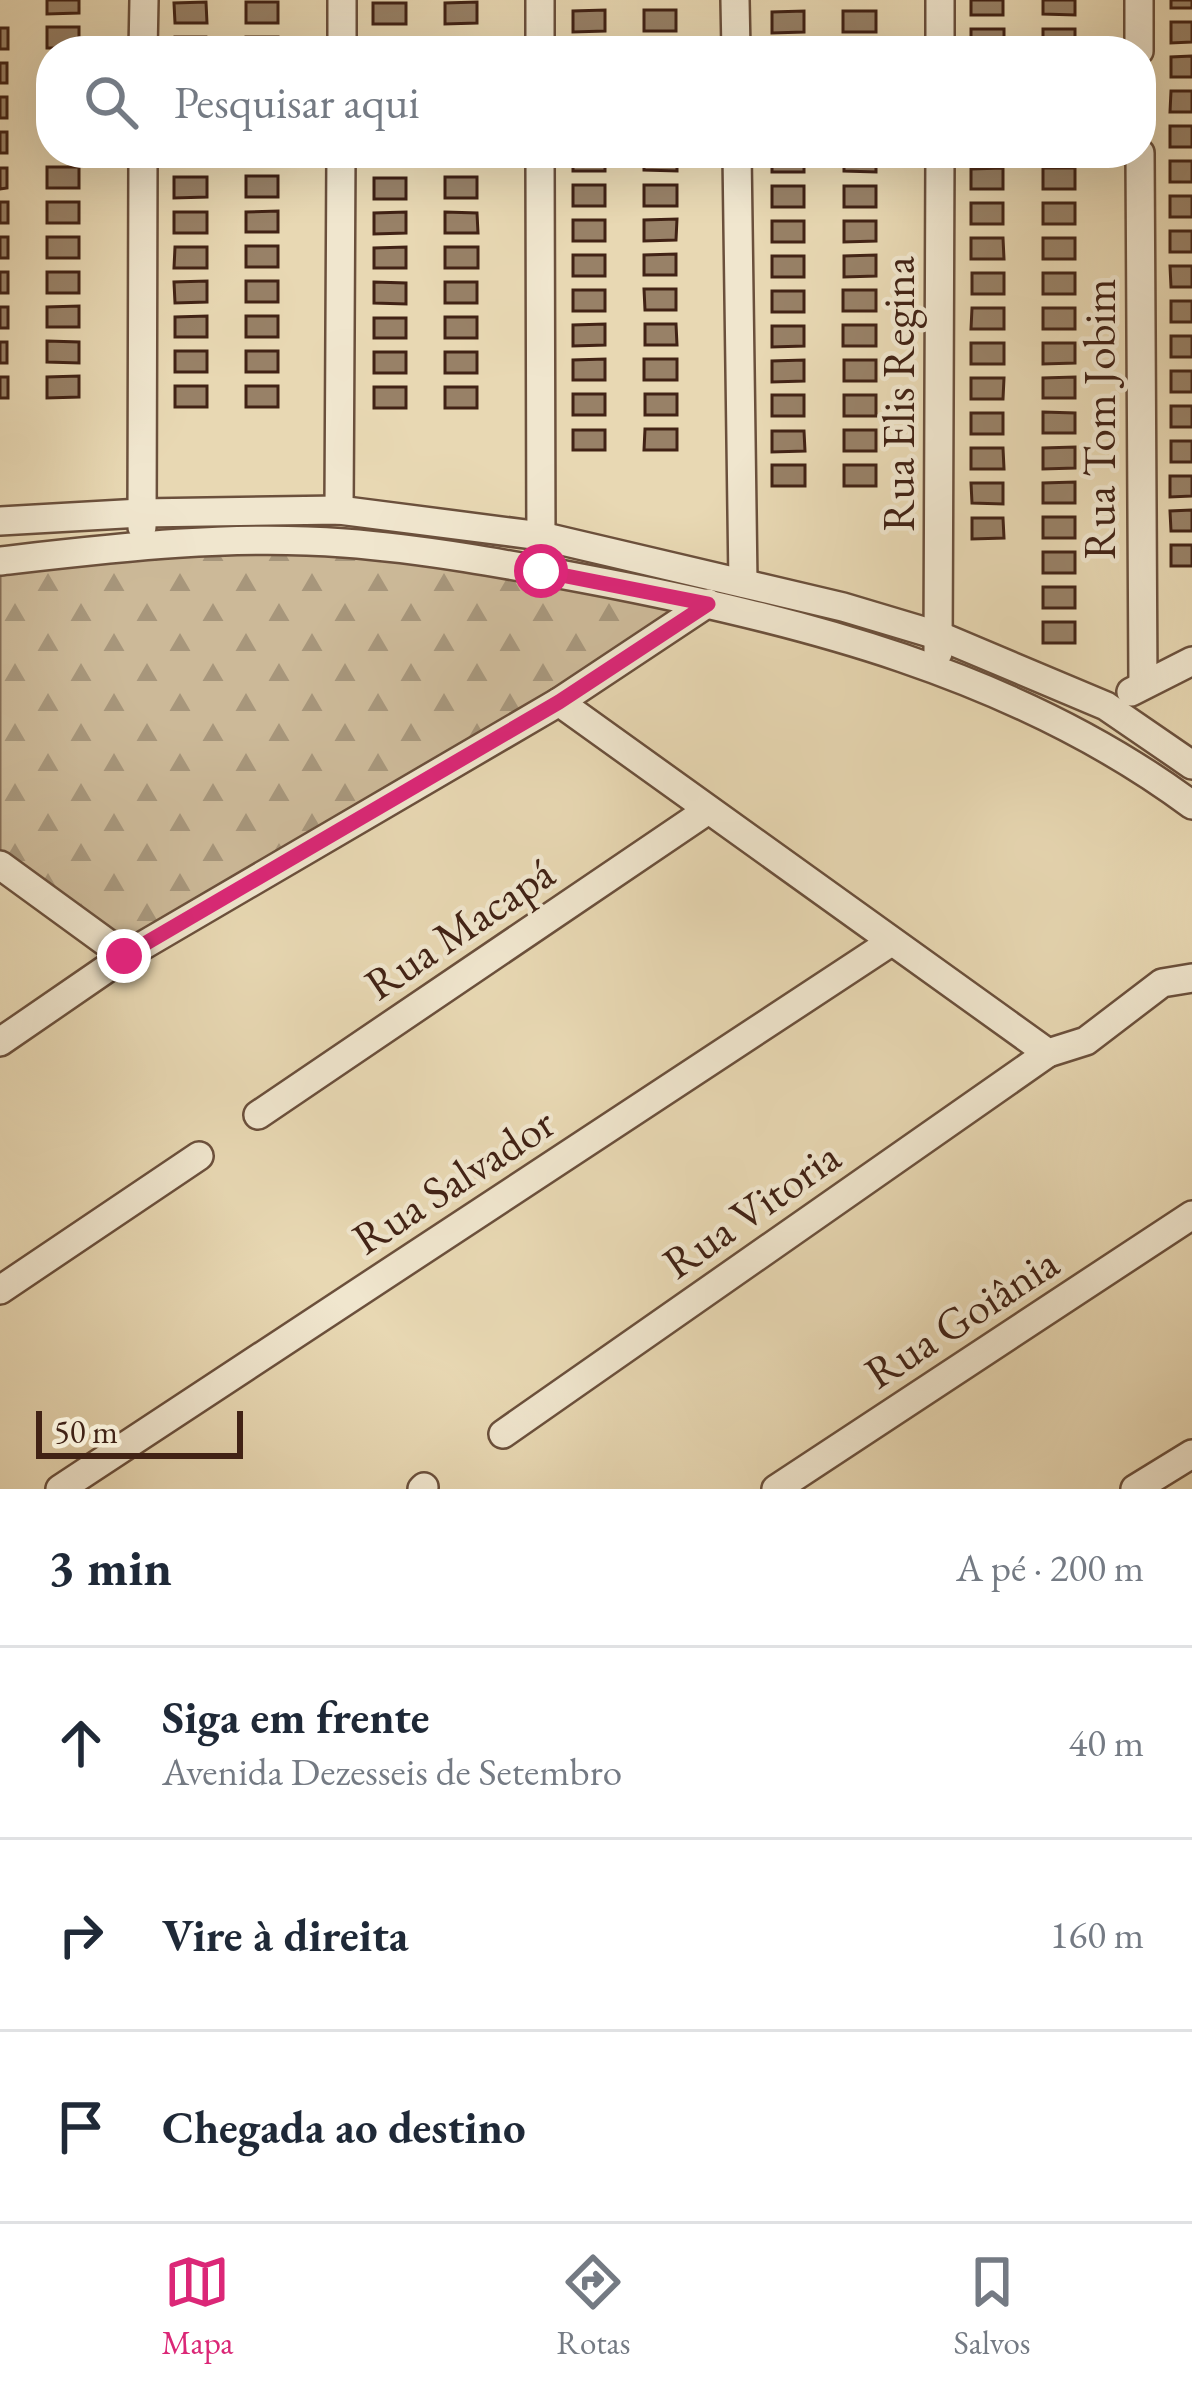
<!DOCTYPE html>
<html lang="pt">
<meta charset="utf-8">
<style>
:root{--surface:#fff;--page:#f6f6f7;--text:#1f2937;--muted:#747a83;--line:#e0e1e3;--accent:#db2777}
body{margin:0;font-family:"EB Garamond",serif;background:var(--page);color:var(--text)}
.scale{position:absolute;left:36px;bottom:30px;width:207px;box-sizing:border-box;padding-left:12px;border:6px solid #412215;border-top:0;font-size:33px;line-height:42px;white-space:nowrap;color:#412215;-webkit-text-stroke:9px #f0e6ce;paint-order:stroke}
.stop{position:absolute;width:36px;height:36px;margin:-27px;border:9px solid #db2777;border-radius:50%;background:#fff}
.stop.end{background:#db2777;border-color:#fff;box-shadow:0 3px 12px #0008}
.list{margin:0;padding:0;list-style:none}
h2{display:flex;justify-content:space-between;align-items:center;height:156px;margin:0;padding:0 48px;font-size:51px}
h2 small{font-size:39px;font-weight:400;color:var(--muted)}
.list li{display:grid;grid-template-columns:78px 1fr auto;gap:36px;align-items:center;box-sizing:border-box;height:192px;padding:0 48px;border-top:3px solid var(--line)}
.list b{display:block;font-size:45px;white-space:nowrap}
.list p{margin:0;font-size:39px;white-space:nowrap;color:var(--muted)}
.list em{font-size:39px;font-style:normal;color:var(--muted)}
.icon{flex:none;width:66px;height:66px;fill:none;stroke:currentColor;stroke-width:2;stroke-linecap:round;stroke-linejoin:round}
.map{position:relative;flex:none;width:1192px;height:1489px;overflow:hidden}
.search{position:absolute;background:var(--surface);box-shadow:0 12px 48px #0002;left:36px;right:36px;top:36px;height:132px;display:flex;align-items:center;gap:30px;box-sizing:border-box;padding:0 42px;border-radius:48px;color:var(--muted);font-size:45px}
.sheet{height:732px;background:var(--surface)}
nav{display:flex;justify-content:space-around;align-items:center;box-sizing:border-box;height:168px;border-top:3px solid var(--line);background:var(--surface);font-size:33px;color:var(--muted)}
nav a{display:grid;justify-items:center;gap:6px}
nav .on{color:var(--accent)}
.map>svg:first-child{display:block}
.forest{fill:url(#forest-firs);stroke:#866e56;stroke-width:3}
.building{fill:#988167;stroke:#412215;stroke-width:3}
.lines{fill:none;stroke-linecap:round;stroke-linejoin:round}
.minor-casing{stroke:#6b503c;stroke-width:32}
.minor{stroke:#f0e6ce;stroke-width:27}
.route{stroke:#db2777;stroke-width:15}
.labels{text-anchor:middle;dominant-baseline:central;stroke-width:9;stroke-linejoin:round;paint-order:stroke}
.street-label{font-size:45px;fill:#412215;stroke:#f0e6ce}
</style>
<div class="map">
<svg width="1192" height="1489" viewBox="0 0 1192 1489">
<defs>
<pattern id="forest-firs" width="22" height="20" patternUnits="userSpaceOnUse" patternTransform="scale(3)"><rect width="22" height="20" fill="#ccb998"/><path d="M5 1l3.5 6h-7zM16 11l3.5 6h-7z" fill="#a7967b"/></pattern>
</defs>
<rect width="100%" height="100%" fill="#e8d8b3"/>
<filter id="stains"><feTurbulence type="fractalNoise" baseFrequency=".00167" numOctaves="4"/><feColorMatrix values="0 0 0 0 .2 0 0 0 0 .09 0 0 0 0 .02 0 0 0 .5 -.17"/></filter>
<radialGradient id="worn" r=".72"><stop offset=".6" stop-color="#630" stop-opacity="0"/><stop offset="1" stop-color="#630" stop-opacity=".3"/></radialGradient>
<polygon class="forest" points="275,542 708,603 125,956 0,865 0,562"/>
<g class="building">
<polygon points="47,0 79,0 79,13 47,14"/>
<rect x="971" y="0" width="32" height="15"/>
<polygon points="1043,0 1075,0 1075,15 1043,14"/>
<rect x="1171" y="0" width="21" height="8"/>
<polygon points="206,2 207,23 175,23 174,3"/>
<rect x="246" y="2" width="32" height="21"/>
<polygon points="477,2 477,23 445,24 445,3"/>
<rect x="373" y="3" width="33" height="21"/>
<polygon points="605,10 605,31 573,32 573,11"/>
<rect x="644" y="10" width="32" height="21"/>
<polygon points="804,11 804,32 772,33 772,12"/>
<rect x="843" y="11" width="33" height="21"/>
<polygon points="1171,22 1192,22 1192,42 1171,43"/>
<rect x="47" y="27" width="32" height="21"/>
<rect x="0" y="28" width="8" height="21"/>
<rect x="971" y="29" width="33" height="21"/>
<polygon points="1043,29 1075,29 1075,49 1043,50"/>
<polygon points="175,37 206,37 207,51 175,51"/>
<rect x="246" y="37" width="32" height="14"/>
<polygon points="373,38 406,38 406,51 374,51"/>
<rect x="445" y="38" width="32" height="13"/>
<rect x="573" y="45" width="32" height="6"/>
<rect x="644" y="45" width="32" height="6"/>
<polygon points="804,46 804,51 772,51 772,47"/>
<rect x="843" y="46" width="33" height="5"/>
<polygon points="1192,56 1192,77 1171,77 1171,57"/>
<rect x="0" y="63" width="7" height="20"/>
<polygon points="1171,91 1192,91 1192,112 1170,112"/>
<rect x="0" y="97" width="7" height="21"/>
<rect x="1170" y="126" width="22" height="21"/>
<rect x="0" y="132" width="7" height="21"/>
<rect x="175" y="153" width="32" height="10"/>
<rect x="246" y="153" width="32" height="9"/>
<rect x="374" y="153" width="32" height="11"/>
<rect x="445" y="153" width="32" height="10"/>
<rect x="573" y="153" width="32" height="18"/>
<polygon points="644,153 677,153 677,171 644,170"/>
<rect x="772" y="153" width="32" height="19"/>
<polygon points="844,153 876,153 876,172 844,171"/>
<rect x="1170" y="161" width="22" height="21"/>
<rect x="47" y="167" width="32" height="21"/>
<polygon points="0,168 7,168 7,188 0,189"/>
<polygon points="1003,168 1003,189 971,189 971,169"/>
<rect x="1043" y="168" width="32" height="21"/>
<rect x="246" y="176" width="32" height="21"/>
<polygon points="174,177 207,177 207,197 174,198"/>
<rect x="445" y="177" width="32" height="21"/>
<rect x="374" y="178" width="32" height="21"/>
<rect x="573" y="185" width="32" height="21"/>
<rect x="644" y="185" width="33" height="21"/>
<rect x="772" y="186" width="32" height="21"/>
<rect x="844" y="186" width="32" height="21"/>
<rect x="1170" y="196" width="22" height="21"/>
<rect x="0" y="202" width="8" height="21"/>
<rect x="47" y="202" width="32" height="21"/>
<rect x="971" y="203" width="32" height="21"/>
<rect x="1043" y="203" width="32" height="21"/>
<polygon points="278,211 278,232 246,232 246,212"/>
<rect x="174" y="212" width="33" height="21"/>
<polygon points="406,212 406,233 374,234 374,213"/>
<polygon points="445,212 477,213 478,233 445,233"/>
<polygon points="677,219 676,240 644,241 644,220"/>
<rect x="573" y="220" width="32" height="21"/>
<rect x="772" y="221" width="32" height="21"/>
<polygon points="844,221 876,221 876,241 844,242"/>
<rect x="1170" y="231" width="22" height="21"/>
<rect x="0" y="237" width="8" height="21"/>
<rect x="47" y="237" width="32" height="21"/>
<polygon points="971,238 1003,238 1004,259 971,259"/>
<rect x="1043" y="238" width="32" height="21"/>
<rect x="246" y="246" width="32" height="21"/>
<polygon points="175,247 207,247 207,268 174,268"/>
<polygon points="406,247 406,268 374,268 374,248"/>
<rect x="445" y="247" width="33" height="21"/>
<polygon points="676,254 676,275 644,275 644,255"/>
<rect x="573" y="255" width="32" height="21"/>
<polygon points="876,255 876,276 844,277 844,256"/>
<rect x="772" y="256" width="32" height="21"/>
<polygon points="1170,266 1192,266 1192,287 1171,287"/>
<rect x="0" y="272" width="8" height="21"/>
<rect x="47" y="272" width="32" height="21"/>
<rect x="972" y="273" width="32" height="21"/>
<rect x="1043" y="273" width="32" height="21"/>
<polygon points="207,281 207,302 175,303 174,282"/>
<rect x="246" y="281" width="32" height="21"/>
<polygon points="374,282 406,283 406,304 374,303"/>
<rect x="445" y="282" width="32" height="21"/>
<polygon points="644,289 676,289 676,310 645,310"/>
<rect x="573" y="290" width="32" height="21"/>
<rect x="843" y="290" width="33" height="21"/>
<rect x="772" y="291" width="32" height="21"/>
<rect x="1171" y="301" width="21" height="21"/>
<polygon points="79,306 79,327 47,327 47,307"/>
<rect x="0" y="307" width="8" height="21"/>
<polygon points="972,308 1004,308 1004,329 971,329"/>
<rect x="1043" y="308" width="32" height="21"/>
<polygon points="207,316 207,337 175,337 175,317"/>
<rect x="246" y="316" width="32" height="21"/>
<rect x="445" y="317" width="32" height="21"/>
<rect x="374" y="318" width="32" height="20"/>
<polygon points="605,324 605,345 573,346 573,325"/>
<polygon points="645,324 676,324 677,345 645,345"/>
<rect x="843" y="325" width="33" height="21"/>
<polygon points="772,326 804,326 804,346 772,347"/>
<rect x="1171" y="336" width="21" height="21"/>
<polygon points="47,341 79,342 79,363 47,362"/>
<rect x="0" y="342" width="7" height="21"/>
<rect x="971" y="343" width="33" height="21"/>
<polygon points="1043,343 1075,343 1075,363 1043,364"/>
<rect x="175" y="351" width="32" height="21"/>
<rect x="246" y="351" width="32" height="21"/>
<rect x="374" y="352" width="32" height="21"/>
<rect x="445" y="352" width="32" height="21"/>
<polygon points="605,359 605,380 573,380 573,360"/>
<rect x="644" y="359" width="33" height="21"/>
<polygon points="804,360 804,381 772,382 772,361"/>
<rect x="844" y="360" width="32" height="21"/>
<rect x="1171" y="371" width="21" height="21"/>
<polygon points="79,376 79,397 47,398 47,377"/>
<rect x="0" y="377" width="8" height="21"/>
<polygon points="1075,377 1075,398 1043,398 1043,378"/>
<polygon points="971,378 1004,378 1003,399 971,399"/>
<rect x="175" y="386" width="32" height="21"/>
<rect x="246" y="386" width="32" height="21"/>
<rect x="374" y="387" width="32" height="21"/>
<rect x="445" y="387" width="32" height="21"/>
<rect x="573" y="394" width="32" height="21"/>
<rect x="645" y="394" width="32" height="21"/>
<rect x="772" y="395" width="32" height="21"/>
<rect x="844" y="395" width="32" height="21"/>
<rect x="1171" y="406" width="21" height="21"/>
<polygon points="1043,412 1075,413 1075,433 1043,433"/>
<rect x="971" y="413" width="32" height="21"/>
<polygon points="645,429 677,429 677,450 644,450"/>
<rect x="573" y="430" width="32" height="20"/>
<rect x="844" y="430" width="32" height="21"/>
<polygon points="772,431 804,431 805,451 772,452"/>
<rect x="1171" y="441" width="21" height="21"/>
<polygon points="1075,447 1075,468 1043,469 1043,448"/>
<polygon points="971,448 1003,448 1004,469 971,469"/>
<rect x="772" y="465" width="33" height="21"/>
<rect x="844" y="465" width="32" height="21"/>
<polygon points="1170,476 1192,476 1192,496 1170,497"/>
<polygon points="1075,482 1075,503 1043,503 1043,483"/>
<polygon points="971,483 1003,483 1003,504 972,503"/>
<polygon points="1192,510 1192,531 1171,531 1170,511"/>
<rect x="1043" y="517" width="32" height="21"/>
<polygon points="972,518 1003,518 1004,538 972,539"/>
<rect x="1171" y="545" width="21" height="21"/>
<rect x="1043" y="552" width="32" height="21"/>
<rect x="1043" y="587" width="32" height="21"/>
<rect x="1043" y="622" width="32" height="21"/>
</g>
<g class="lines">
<g class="minor-casing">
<g id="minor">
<polyline points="540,0 540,51"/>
<polyline points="735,0 736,51"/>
<polyline points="1139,0 1139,51"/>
<polyline points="143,51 144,0"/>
<polyline points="342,51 342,0"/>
<polyline points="940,51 940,0"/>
<polyline points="540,153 541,554"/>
<polyline points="737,153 743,583"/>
<polyline points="1140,153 1143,685"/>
<polyline points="339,510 341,153"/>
<polyline points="0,521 141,513 339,510 541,536 843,607 940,636 1106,706 1192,765"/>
<polyline points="142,527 143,153"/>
<path d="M0,561C114,548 229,534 344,543C425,549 506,564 586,579C797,619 1016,674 1192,805"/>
<polyline points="938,653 940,153"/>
<polyline points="1131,692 1192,661"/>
<polyline points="559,702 1048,1053 1086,1041 1162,983 1192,978"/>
<polyline points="0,865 125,956"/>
<polyline points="0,1042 125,956 559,702 708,603"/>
<polyline points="258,1115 708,810"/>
<polyline points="0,1290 199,1156"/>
<polyline points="503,1434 1048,1053"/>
<polyline points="60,1489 891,942"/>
<polyline points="422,1489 424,1487"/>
<polyline points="776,1489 1192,1215"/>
<polyline points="1135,1489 1192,1454"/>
</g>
</g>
<use href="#minor" class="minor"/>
</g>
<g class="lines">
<polyline class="route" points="124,956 559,702 708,604 541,571"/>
</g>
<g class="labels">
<g class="street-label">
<text transform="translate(898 394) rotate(-90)">Rua Elis Regina</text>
<text transform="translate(1099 419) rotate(-90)">Rua Tom Jobim</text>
<text transform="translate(459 928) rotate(-34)">Rua Macapá</text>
<text transform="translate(453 1180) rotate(-33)">Rua Salvador</text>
<text transform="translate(751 1209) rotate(-35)">Rua Vitoria</text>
<text transform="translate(961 1317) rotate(-33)">Rua Goiânia</text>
</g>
</g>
<rect width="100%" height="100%" filter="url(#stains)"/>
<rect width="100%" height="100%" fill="url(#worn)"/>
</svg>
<div class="scale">50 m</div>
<div class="stop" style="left:541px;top:571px"></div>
<div class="stop end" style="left:124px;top:956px"></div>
<div class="search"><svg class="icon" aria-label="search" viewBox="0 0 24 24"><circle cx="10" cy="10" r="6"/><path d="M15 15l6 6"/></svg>Pesquisar aqui</div>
</div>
<section class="sheet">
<h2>3 min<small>A pé · 200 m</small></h2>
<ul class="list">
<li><svg class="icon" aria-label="ahead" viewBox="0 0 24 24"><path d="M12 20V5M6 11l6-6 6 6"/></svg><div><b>Siga em frente</b><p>Avenida Dezesseis de Setembro</p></div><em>40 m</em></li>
<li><svg class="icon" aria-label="right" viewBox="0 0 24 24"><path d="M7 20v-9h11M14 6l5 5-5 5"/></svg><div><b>Vire à direita</b></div><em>160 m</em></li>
<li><svg class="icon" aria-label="arrive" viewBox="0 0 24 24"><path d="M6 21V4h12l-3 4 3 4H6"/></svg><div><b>Chegada ao destino</b></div></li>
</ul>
</section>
<nav>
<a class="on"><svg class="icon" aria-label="map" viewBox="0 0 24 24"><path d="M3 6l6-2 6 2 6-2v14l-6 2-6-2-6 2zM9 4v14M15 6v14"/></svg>Mapa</a>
<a><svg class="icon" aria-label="directions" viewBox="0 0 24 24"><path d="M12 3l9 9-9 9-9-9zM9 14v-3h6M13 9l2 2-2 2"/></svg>Rotas</a>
<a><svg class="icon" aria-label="saved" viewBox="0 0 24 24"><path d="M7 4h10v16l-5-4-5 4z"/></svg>Salvos</a>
</nav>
